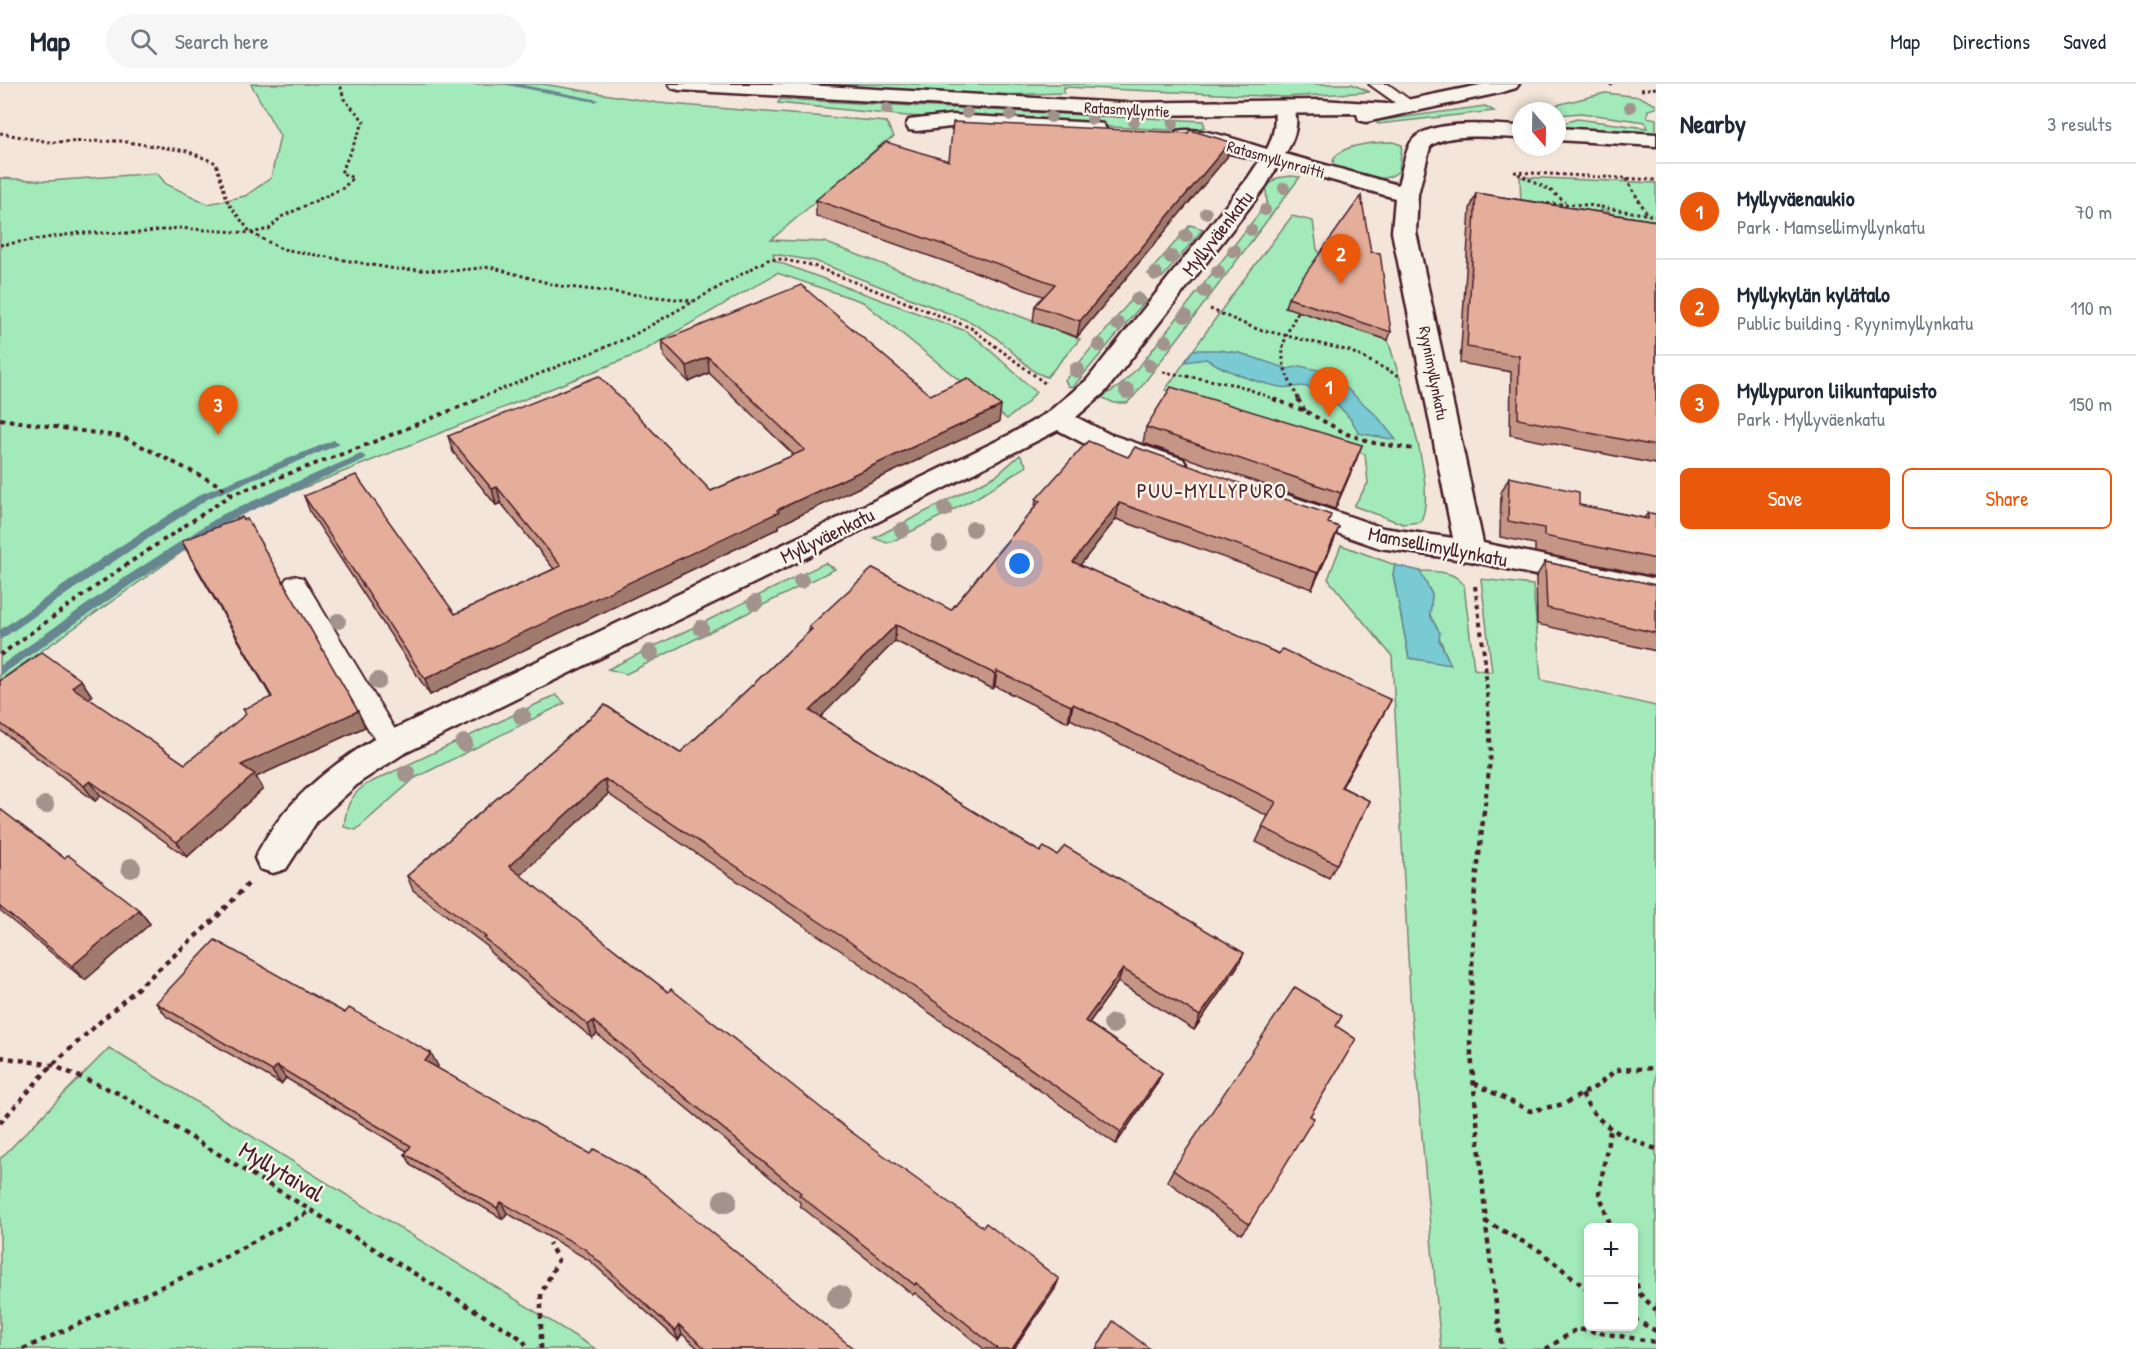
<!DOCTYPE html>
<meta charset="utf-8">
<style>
:root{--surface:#fff;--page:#f6f6f7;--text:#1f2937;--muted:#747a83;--line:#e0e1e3;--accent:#ea580c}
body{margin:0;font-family:"Patrick Hand",sans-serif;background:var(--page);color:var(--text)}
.controls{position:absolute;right:18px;bottom:18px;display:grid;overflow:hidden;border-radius:9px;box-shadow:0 3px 9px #0003}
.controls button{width:54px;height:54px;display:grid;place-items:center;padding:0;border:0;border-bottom:2px solid var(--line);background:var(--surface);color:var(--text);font:30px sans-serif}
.compass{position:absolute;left:1512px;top:18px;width:54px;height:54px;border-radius:50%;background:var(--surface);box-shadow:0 3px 9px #0003;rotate:160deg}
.you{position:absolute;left:1020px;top:480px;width:21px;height:21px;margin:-15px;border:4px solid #fff;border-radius:50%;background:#1a73e8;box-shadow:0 0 0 9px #1a73e833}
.badge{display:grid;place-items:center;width:39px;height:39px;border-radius:50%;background:var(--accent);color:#fff;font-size:20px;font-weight:700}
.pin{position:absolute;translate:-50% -50px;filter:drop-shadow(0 2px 3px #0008)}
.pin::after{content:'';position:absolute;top:32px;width:21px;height:18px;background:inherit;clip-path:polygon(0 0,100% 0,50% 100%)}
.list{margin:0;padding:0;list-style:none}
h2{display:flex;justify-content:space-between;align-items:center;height:78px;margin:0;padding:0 24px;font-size:26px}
h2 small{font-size:20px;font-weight:400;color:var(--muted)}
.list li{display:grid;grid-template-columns:39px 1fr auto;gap:18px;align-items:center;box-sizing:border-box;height:96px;padding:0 24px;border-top:2px solid var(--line)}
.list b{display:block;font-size:22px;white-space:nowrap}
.list p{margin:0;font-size:20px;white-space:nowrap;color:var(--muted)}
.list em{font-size:20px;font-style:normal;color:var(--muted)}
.actions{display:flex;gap:12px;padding:18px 24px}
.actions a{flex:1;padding:14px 0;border:2px solid var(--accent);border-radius:9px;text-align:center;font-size:21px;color:var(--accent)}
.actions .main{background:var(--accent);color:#fff}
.icon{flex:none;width:33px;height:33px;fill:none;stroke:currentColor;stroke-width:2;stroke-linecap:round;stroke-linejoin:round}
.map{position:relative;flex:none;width:1656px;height:1265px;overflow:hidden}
header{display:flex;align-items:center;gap:36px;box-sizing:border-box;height:84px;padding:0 30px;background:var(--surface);border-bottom:2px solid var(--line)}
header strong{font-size:28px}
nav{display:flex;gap:33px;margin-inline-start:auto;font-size:21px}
.search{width:420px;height:54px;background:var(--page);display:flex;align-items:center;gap:15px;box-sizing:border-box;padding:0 21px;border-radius:33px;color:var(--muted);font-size:22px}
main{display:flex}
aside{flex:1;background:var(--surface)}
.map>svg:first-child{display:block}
.green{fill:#a2eab9;stroke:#768472;stroke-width:1.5;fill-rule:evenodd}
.water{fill:#79cad3;stroke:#668690;stroke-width:1.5}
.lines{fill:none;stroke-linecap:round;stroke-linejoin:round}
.stream{fill:#668690;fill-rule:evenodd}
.lane-casing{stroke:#4a1f2b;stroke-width:4}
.street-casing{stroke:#4a1f2b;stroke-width:5}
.secondary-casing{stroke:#4a1f2b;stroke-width:5}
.path-far2{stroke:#4a1f2b;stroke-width:3;stroke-dasharray:3 3;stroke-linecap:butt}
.path-far1{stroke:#4a1f2b;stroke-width:4;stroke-dasharray:4.5 4.5;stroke-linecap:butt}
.path{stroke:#4a1f2b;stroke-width:4.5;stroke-dasharray:5 5;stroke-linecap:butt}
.lane{fill:#f7f3e8;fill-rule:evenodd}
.street{fill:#f7f3e8;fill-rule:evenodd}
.secondary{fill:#f7f3e8;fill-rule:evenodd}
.tree{fill:#a2948d}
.wall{fill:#c59685;stroke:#4a1f2b;stroke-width:1.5}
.shaded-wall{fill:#a07a6c;stroke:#4a1f2b;stroke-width:1.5}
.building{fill:#e5ae9b;stroke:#4a1f2b;stroke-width:1.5}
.labels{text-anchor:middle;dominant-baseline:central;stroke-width:5;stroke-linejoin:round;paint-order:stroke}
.far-street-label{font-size:16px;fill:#4a1f2b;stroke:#f7f3e8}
.street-label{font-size:20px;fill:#4a1f2b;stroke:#f7f3e8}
.neighbourhood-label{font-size:21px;letter-spacing:1.5px;fill:#4a1f2b;stroke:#f7f3e8}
.near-street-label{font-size:24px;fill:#4a1f2b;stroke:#f7f3e8}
</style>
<header>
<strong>Map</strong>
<div class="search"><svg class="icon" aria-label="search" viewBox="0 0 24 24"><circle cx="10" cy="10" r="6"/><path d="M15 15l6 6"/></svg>Search here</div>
<nav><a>Map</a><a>Directions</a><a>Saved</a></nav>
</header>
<main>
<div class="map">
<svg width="1656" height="1265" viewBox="0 0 1656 1265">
<rect width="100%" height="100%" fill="#f3e5d9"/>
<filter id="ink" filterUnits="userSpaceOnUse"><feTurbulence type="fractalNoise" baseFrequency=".0167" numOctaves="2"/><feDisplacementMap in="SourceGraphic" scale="12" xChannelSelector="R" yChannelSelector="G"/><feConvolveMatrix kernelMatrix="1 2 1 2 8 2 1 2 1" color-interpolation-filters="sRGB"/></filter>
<g filter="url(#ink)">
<g class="green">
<polygon points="251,0 543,0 658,19 886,38 894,53 883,59 771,156 824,158 1080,255 1047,293 1035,288 994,252 971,238 815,177 773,170 775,177 966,247 981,258 1036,308 1026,320 1007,335 863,218 777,189 640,269 233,432 0,596 0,94 49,97 157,89 166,100 208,120 245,112 271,94 280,52"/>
<polygon points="787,0 1352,0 1370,8 1285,13 1064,3 1064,9 1004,11"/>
<polygon points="1605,9 1640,13 1656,21 1656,24 1648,26 1647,33 1656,35 1656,51 1557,45 1557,41 1577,35 1647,44 1645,38 1581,29 1557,31 1557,27 1532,27"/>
<polygon points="780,15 1203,37 1205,43 1189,47 907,32 778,19"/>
<polygon points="1485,22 1494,27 1378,40 1376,37"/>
<path d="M1393,58L1402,61L1399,87C1381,103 1354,90 1333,84C1328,60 1378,58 1393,58Z"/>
<polygon points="1291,92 1300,93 1135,311 1127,319 1114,319 1101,313 1120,302 1142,279 1267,119 1266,103 1277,94"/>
<polygon points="1520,93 1656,99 1656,146 1622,140 1608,127 1600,126 1602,130 1521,121"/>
<path d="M1292,132L1313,137L1317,165L1321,172L1285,222L1388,256C1399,294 1440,407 1420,438L1403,440L1354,422L1368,399L1365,370L1165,306L1235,207Z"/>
<polygon points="1190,141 1203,145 1162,194 1148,190"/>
<polygon points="1136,210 1142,211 1146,216 1073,303 1068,302 1065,296"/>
<polygon points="1020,371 1027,382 976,414 893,457 887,459 874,454 997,391"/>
<path d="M1341,461L1395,481L1393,490L1409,574L1450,580L1430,531L1432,511L1420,487C1437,488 1453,486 1464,501L1474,585L1492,588L1481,495L1533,501L1541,596L1656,622V1265H1441L1411,928L1392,572L1328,495ZM1588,1144H1634V1242H1588Z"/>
<polygon points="825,479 835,485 626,590 608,585"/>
<path d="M556,611L565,619L415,694L356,746L344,743C346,724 349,713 365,701Z"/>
<polygon points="109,964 596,1265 0,1265 0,1075"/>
</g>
<g class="water">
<path d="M1193,266H1219L1240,269L1288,285L1300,282L1318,286L1334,293L1377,332L1396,356L1358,349C1352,330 1327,311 1308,303C1299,300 1289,305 1280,303C1254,298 1228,288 1206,275L1185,278Z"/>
<polygon points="1395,481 1420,487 1432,511 1430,531 1440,549 1439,556 1451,581 1409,574 1393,490"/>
</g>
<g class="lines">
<g class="stream">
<polygon points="502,0 518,0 599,16 595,18"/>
<polygon points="334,356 339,359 338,361 209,414 116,476 0,556 0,546 108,470 201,410"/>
<polygon points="361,370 366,373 365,375 231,436 132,500 0,592 0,582 124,494 223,430"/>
</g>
<g class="lane-casing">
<g id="lane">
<polygon points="1369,0 1388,0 1418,22 1410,27 1404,25"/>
<polygon points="295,492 303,494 400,654 404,661 400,668 391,671 382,668 283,500 287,494"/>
</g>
</g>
<g class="street-casing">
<g id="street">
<path d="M1284,18L1291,20C1302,35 1294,56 1285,70L1398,101C1402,88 1404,72 1410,60C1424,33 1494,41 1521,42V54C1499,54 1446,47 1430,63L1418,110L1416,148L1483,459L1656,495V517L1470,477L1380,464L1277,428L1273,421L1277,414L1287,411L1383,444L1453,454L1392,148L1395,114L1278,81L1266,102L1105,308L1076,333L1109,350L1183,375L1187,382L1183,389L1173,391L1163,389L1089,362L1058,346L840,457L403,670L360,698L317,737L286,785L273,789L260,785L255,774C282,719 328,683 379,652L820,443L1009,351L1047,329L1087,296L1248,94L1260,76L1177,57L1174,52L1177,47C1201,42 1243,58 1267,65C1274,52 1276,38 1274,24L1277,20Z"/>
<polygon points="951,31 1095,39 1103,40 1106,45 1103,50 1095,51 951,43 917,47 909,46 906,41 909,36"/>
<polygon points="1557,44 1656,50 1656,62 1557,56"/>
</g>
</g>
<g class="secondary-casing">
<polygon id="secondary" points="669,0 788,0 1122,19 1320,16 1387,20 1485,0 1519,0 1516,4 1499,9 1366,38 1359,36 1357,30 1353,29 1122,31 679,6 672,4"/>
</g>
<g class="path-far2">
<polyline points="1610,0 1615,3"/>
<polyline points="1641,6 1656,4"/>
<polyline points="1543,27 1545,18"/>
<polyline points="0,49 49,58 120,57 187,67 216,79 228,119 251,149 282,165 395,185 451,187 490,183 559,202 693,217"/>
<polyline points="1514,88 1656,96"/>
<polyline points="1518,90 1550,106 1565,118"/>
<polyline points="1626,95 1648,131"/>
<polyline points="1529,119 1588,121 1656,132"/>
<polyline points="0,161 79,149 138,149 178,144 251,149 269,145 281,133 343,104 353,94 341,89 364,37 344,15 340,0"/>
<polyline points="1210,225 1254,244 1350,267 1399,292"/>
<path d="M1298,228C1276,266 1279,278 1299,316"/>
<polyline points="1163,288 1237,301 1277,316"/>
<polyline points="475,316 630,253 767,176 779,175 811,181 971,244 1046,300"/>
</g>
<g class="path-far1">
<polyline points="1273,315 1305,327 1347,350 1374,359 1414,365"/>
<polyline points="1298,315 1305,327"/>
<polyline points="0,335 123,353 219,401 231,411"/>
<polyline points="1475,502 1485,577 1491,669 1484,728"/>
<polyline points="0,571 123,483 231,411 361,363 479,315"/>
</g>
<g class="path">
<polyline points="1484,727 1474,815 1470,958 1487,1150 1502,1265"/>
<polyline points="0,973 52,981 120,1010 522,1255 529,1265"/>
<polyline points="1474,999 1530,1027 1564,1020 1597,1002 1616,986 1656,984"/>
<path d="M1582,1010C1597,1043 1624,1053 1656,1065"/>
<polyline points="0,1039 52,981 217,833 248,800"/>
<polyline points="1610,1047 1599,1109 1611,1144"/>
<polyline points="1485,1137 1540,1167 1588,1206"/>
<polyline points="1634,1190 1639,1209 1656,1226"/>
<polyline points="1634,1235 1656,1247"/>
<polyline points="23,1265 208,1182 312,1126"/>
<polyline points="541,1265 541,1210 558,1176 549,1159"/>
<polyline points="1546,1265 1577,1245 1656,1258"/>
</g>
<use href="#lane" class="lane"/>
<use href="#street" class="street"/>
<use href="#secondary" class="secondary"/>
</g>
<g class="tree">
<circle cx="1630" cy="23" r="6"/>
<circle cx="887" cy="25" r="6"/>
<circle cx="967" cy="29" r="6"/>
<circle cx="1011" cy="31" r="6"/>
<circle cx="1051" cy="33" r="6"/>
<circle cx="1092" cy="35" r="6"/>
<circle cx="1134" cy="38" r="6"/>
<circle cx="1173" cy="40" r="6"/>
<circle cx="1284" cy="104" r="6"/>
<circle cx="1265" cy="126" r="6"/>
<circle cx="1206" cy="129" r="6"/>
<circle cx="1251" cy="146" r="6"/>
<circle cx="1186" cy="152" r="7"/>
<circle cx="1234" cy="167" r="7"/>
<circle cx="1171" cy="173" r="7"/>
<circle cx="1218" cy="188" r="7"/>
<circle cx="1156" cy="190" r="7"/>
<circle cx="1205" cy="207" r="7"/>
<circle cx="1137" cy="215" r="7"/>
<circle cx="1185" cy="232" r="7"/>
<circle cx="1118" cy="240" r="7"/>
<circle cx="1166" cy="257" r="7"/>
<circle cx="1099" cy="261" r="7"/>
<circle cx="1150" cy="281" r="7"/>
<circle cx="1077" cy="286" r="8"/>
<circle cx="1127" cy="307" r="8"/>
<circle cx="945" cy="425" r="8"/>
<circle cx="973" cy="445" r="8"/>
<circle cx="902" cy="446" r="8"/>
<circle cx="939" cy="460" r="8"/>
<circle cx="801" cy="497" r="8"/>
<circle cx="755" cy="519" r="8"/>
<circle cx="338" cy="537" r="8"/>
<circle cx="701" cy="544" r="8"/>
<circle cx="650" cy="569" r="9"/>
<circle cx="378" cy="597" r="9"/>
<circle cx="522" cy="632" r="9"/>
<circle cx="464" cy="659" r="9"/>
<circle cx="407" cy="690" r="9"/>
<circle cx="45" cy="721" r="9"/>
<circle cx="131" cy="784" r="10"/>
<circle cx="1113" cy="940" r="10"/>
<circle cx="725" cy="1117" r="12"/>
<circle cx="839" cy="1213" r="12"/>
</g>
<g class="wall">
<polygon points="1227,73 1077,253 1033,238 1035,222 1043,212 816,132 816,116 949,77"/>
<polygon points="1476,109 1656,137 1656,380 1510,351 1511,288 1460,279 1470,125"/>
<polygon points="1371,168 1391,248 1388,256 1285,223 1288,214"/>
<polygon points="662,257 930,311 999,338 779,441 779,444 430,611 310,428 304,412 455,530 554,485 501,419 496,421 453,368 448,352 711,407 794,371 709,289 689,298 664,273"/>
<polygon points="1146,343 1362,361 1335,425 1143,359"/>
<polygon points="1128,373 1339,443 1333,459 1312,505 1116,435 1080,481 1279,570 1391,616 1383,631 1342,703 1370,717 1329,794 1256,758 1268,732 1070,635 1068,638 995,602 993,605 895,557 820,633 1040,768 1057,771 1244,869 1237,883 1194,946 1118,898 1089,939 1162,989 1156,1001 1116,1060 846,870 608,710 520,791 668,908 850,1047 1055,1205 1014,1265 984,1265 915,1209 913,1211 800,1122 800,1118 597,950 592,954 490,868 488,863 413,806 407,792 605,621 680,669 809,548 809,543 951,526 1035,423 1036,415"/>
<polygon points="1509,393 1579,421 1644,434 1648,429 1656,430 1656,493 1535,468 1535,460 1500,453 1501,409"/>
<polygon points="182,457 365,643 256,693 263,705 187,773 101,712 95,717 0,646 0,597 81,596 92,612 88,614 185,680 271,613 190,473"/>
<polygon points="1545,478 1656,501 1656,567 1537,540 1536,493"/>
<polygon points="0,725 64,774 139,826 150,840 85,896 0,827"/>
<polygon points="156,919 438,982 437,984 854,1265 699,1265 682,1250 678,1256 589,1176 507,1129 503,1135 412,1082 405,1070 407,1067 286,994 281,1000 167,933"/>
<polygon points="1336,942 1310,1032 1249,1140 1241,1150 1167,1097 1173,1086"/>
</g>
<g class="shaded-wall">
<polygon points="1230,58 1227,73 1077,253 1080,237"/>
<polygon points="708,273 709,289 689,298 687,282"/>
<polygon points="1001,322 999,338 779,441 779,444 430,611 425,595 777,426"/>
<polygon points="1362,361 1356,377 1335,425 1341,409"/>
<polygon points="497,403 501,419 496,421 492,405"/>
<polygon points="1119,419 1116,435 1070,494 1073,478"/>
<polygon points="1339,443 1333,459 1312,505 1318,489"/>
<polygon points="896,541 895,557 811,643 810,627"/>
<polygon points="997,587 995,602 993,605 995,590"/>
<polygon points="81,596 92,612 83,618 72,603"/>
<polygon points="1391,616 1383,631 1333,718 1341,703"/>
<polygon points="1073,620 1070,635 1068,638 1071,622"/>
<polygon points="358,627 365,643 256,693 263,705 187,773 177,758 241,681"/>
<polygon points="605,695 608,710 514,797 509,782"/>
<polygon points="90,697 101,712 95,717 84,702"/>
<polygon points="139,826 150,840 85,896 72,882"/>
<polygon points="1244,869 1237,883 1194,946 1200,932"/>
<polygon points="1123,885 1118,898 1081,950 1085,937"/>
<polygon points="593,937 597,950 592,954 588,941"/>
<polygon points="431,969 438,982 432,990 425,977"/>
<polygon points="277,982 286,994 281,1000 272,987"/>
<polygon points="1162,989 1156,1001 1116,1060 1121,1048"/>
<polygon points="501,1118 507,1129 503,1135 497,1124"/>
<polygon points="1059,1195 1055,1205 1014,1265 1012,1265"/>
<polygon points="679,1241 682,1250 678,1256 675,1247"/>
</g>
<g class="building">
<polygon points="953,38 1188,49 1190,46 1230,58 1080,237 1035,222 1055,200 816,116 886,58 949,77"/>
<polygon points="1476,109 1656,137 1656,362 1518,335 1519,272 1467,263"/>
<polygon points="1361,112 1371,168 1380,169 1391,248 1288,214"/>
<polygon points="801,201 930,311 968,294 1001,322 777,426 779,428 425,595 304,412 356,391 455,530 561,482 497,403 492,405 448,352 599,292 711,407 805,366 708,273 687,282 662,257"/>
<polygon points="1171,303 1362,361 1341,409 1146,343"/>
<polygon points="1088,357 1128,373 1135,363 1331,431 1328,439 1339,443 1318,489 1119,419 1073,478 1279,570 1282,565 1391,616 1341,703 1370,717 1337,780 1262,743 1276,718 1073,620 1071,622 997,587 995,590 896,541 810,627 1040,768 1044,763 1057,771 1065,762 1244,869 1200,932 1123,885 1085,937 1162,989 1121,1048 847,856 605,695 509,782 668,908 671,905 850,1047 983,1143 986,1139 1059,1195 1012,1265 998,1265 916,1199 915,1201 799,1111 801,1109 593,937 588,941 484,854 486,853 407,792 605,621 680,669 812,545 809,543 873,484 951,526 1040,417 1036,415"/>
<polygon points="1509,393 1579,408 1579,421 1648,435 1648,429 1656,430 1656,475 1544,452 1544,444 1508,437"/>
<polygon points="242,433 244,436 247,435 358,627 241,681 255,690 177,758 90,697 84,702 0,639 0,597 42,568 81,596 72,603 185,680 246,630 243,625 272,613 182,457"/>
<polygon points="1545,478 1656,501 1656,549 1547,524"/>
<polygon points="0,725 64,774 68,771 139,826 72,882 0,823"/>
<polygon points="215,856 345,929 349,924 431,969 425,977 590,1070 594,1065 646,1094 854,1265 706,1265 679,1241 675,1247 585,1165 501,1118 497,1124 405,1070 411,1062 277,982 272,987 156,919"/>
<polygon points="1295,903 1342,932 1336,942 1356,955 1310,1032 1314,1034 1249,1140 1173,1086"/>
<polygon points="1113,1237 1150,1265 1096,1265"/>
</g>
</g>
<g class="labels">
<g class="far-street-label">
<text transform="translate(1127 25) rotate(3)">Ratasmyllyntie</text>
<text transform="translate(1276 75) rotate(16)">Ratasmyllynraitti</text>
<text transform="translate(1434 289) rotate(79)">Ryynimyllynkatu</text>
</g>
<g class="street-label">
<text transform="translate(1217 149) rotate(-52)">Myllyväenkatu</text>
<text transform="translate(827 451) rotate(-26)">Myllyväenkatu</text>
<text transform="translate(1438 462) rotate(11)">Mamsellimyllynkatu</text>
</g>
<g class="neighbourhood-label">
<text x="1212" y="406">PUU-MYLLYPURO</text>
</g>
<g class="near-street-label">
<text transform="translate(282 1087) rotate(31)">Myllytaival</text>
</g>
</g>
</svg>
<div class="controls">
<button>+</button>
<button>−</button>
</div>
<svg class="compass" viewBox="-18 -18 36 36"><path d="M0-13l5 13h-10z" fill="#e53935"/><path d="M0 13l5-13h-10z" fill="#747a83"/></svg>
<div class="you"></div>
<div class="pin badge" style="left:1329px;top:333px">1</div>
<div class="pin badge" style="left:1341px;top:200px">2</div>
<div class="pin badge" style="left:218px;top:351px">3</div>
</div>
<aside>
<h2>Nearby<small>3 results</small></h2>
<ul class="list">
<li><span class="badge">1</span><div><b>Myllyväenaukio</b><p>Park · Mamsellimyllynkatu</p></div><em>70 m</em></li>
<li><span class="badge">2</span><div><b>Myllykylän kylätalo</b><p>Public building · Ryynimyllynkatu</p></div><em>110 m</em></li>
<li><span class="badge">3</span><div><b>Myllypuron liikuntapuisto</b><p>Park · Myllyväenkatu</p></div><em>150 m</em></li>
</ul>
<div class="actions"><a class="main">Save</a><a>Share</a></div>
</aside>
</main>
